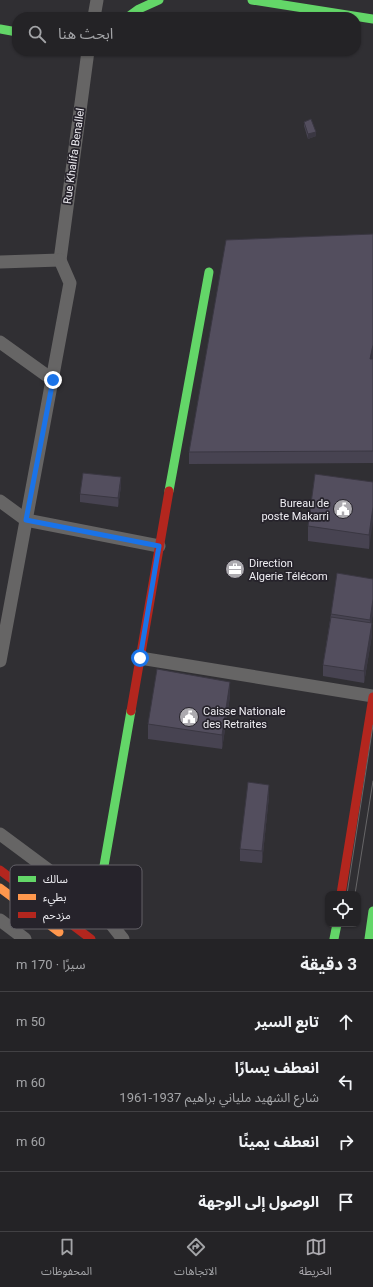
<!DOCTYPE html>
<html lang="ar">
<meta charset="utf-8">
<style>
:root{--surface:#242326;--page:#302f32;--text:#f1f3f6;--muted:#a3a4a7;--line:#414043;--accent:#acaaaf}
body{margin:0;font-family:Roboto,"Noto Sans Arabic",sans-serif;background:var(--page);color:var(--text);direction:rtl}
.controls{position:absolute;right:12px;bottom:12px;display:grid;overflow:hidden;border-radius:8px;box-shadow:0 1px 3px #0004}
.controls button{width:36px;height:36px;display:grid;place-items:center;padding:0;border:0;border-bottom:1px solid var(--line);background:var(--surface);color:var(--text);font:20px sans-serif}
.stop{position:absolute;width:12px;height:12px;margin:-9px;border:3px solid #1a73e8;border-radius:50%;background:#fff}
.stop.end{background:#1a73e8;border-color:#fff;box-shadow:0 1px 4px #0008}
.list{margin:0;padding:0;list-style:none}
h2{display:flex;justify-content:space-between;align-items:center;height:52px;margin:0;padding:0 16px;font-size:17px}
h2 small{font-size:13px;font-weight:400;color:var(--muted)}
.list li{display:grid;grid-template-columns:26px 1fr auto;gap:12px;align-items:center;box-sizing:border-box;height:60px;padding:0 16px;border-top:1px solid var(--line)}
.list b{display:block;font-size:15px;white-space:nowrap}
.list p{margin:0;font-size:13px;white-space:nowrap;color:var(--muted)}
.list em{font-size:13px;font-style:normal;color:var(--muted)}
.icon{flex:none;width:22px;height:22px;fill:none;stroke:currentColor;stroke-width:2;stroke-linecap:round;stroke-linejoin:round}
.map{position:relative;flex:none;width:373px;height:939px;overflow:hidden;direction:ltr}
.search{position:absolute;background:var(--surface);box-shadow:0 1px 3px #0004;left:12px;right:12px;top:12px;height:44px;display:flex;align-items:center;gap:10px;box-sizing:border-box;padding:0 14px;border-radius:16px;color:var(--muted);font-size:15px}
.sheet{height:292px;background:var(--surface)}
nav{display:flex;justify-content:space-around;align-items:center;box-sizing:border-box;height:56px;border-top:1px solid var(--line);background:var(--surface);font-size:11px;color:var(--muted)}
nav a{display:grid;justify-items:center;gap:2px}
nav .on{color:var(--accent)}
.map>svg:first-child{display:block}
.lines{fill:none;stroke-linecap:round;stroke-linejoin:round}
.street{stroke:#666565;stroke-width:13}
.fast{stroke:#63d668;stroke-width:9}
.slow{stroke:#ff974d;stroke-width:9}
.jam{stroke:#b3261e;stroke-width:9}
.tram{stroke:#676668;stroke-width:1}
.wall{fill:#474351}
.shaded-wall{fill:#3a3742}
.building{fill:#534e5e;stroke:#3a3742}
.route{stroke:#1a73e8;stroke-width:5}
.labels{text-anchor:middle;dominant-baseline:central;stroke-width:3.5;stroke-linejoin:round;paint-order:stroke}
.street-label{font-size:11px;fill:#eeedf2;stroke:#26232b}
.poi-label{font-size:11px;fill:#eeedf2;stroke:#26232b;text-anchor:start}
.key{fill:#26232b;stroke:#626067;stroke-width:1}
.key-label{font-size:11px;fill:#eeedf2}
</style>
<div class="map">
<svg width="373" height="939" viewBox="0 0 373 939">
<rect width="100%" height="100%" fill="#302f33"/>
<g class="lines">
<g class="street">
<polyline points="94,17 97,0"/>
<polyline points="60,260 88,51"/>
<polyline points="0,262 60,260"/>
<polyline points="0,342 53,380"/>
<polyline points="0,501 26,520 159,546"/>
<polyline points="140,658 373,696"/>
<polyline points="0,661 70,283 60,260"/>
<polyline points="0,834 97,906 123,939"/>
<polyline points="0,920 25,939"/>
</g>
<g class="fast">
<polyline points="252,0 373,19"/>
<polyline points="128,17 139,9 159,0"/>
<polyline points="0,29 17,32"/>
<polyline points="169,491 209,272"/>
<polyline points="97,906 131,711"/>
<polyline points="334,939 337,924"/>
<polyline points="369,939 373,911"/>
</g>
<polyline class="slow" points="0,888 59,932"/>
<g class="jam">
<polyline points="131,711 169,491"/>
<polyline points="0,870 91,939"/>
<polyline points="341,894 373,697"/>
</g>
<g class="tram">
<polyline points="347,894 373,725"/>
<polyline points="355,894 373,781"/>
</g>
</g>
<g class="wall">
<polygon points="304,122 316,136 308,139 304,126"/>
<polygon points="373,359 373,463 189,464 189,452"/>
<polygon points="373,482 369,549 308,541 308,526"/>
<polygon points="121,486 118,507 80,502 80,494"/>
<polygon points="373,579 373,613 371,623 372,635 364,683 323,676 323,665 331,614"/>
<polygon points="230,696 222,749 148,739 148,724"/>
<polygon points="269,796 262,863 240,861 240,849"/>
</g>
<g class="shaded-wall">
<polygon points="316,132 316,136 308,139 308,134"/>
<polygon points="373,345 373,357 370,371 370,359"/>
<polygon points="121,477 121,486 118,507 118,498"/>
<polygon points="373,507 373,522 369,549 369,535"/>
<polygon points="373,599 373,613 370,635 370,620"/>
<polygon points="372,623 372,635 364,683 364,671"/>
<polygon points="230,682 230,696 222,749 222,735"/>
<polygon points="269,785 269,796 262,863 262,851"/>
</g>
<g class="building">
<polygon points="311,119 316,132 308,134 304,122"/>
<polygon points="373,234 373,345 370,359 373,359 373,451 189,452 226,240"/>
<polygon points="83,473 121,477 118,498 80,494"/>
<polygon points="315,474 373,482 373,507 369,535 308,526"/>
<polygon points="337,573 373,579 373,599 370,620 331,614"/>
<polygon points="331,617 372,623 364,671 323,665"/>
<polygon points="157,669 230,682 222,735 148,724"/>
<polygon points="248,782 269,785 262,851 240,849"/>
</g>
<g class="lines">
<polyline class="route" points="53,380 26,520 159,546 140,658"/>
</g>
<defs>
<g id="civic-disc" transform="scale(1)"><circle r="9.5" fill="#acaaaf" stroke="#26232b"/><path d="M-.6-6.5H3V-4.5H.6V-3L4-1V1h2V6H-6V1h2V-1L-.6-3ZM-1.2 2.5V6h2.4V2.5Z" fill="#fff"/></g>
<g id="office-disc" transform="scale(1)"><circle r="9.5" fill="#acaaaf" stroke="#26232b"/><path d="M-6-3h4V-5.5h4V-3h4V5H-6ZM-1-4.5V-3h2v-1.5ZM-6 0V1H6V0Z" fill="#fff"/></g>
</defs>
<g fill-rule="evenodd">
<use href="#civic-disc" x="343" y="509"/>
<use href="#office-disc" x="235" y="569"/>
<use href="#civic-disc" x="189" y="717"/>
</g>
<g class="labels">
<g class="street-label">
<text transform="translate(74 156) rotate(-82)">Rue Khalifa Benallel</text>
</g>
<g class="poi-label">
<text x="329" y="503" text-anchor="end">Bureau de<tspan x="329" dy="13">poste Makarri</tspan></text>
<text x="249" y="563">Direction<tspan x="249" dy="13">Algerie Télécom</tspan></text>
<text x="203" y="711">Caisse Nationale<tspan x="203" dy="13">des Retraites</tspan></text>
</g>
</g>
<rect x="10" y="865" width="132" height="64" rx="6" class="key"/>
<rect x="18" y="876" width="18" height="6" fill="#63d668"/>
<rect x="18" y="894" width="18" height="6" fill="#ff974d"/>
<rect x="18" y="912" width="18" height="6" fill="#b3261e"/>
<g class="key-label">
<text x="43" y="883">سالك</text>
<text x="43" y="901">بطيء</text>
<text x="43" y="919">مزدحم</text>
</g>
</svg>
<div class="controls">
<button><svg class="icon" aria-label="locate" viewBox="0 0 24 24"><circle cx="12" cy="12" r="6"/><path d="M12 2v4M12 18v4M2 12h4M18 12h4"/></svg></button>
</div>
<div class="stop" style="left:140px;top:658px"></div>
<div class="stop end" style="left:53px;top:380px"></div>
<div class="search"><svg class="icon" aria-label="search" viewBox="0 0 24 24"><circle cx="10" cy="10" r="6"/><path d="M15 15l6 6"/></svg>ابحث هنا</div>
</div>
<section class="sheet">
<h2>3 دقيقة<small>سيرًا · 170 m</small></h2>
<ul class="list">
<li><svg class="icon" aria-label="ahead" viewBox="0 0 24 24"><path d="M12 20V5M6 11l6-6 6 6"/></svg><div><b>تابع السير</b></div><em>50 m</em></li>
<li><svg class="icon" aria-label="left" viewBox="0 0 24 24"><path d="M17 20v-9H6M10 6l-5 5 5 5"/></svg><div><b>انعطف يسارًا</b><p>شارع الشهيد ملياني براهيم 1937-1961</p></div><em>60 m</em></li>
<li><svg class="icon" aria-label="right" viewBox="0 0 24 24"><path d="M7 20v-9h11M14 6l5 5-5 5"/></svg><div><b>انعطف يمينًا</b></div><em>60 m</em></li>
<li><svg class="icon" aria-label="arrive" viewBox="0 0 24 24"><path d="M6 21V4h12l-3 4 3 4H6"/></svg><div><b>الوصول إلى الوجهة</b></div></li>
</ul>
</section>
<nav>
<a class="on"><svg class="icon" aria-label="map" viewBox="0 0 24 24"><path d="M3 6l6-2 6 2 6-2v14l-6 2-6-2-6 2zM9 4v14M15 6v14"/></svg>الخريطة</a>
<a><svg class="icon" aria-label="directions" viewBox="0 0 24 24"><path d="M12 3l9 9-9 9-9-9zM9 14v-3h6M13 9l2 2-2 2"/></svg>الاتجاهات</a>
<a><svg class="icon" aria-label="saved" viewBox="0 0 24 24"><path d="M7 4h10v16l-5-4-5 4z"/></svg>المحفوظات</a>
</nav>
